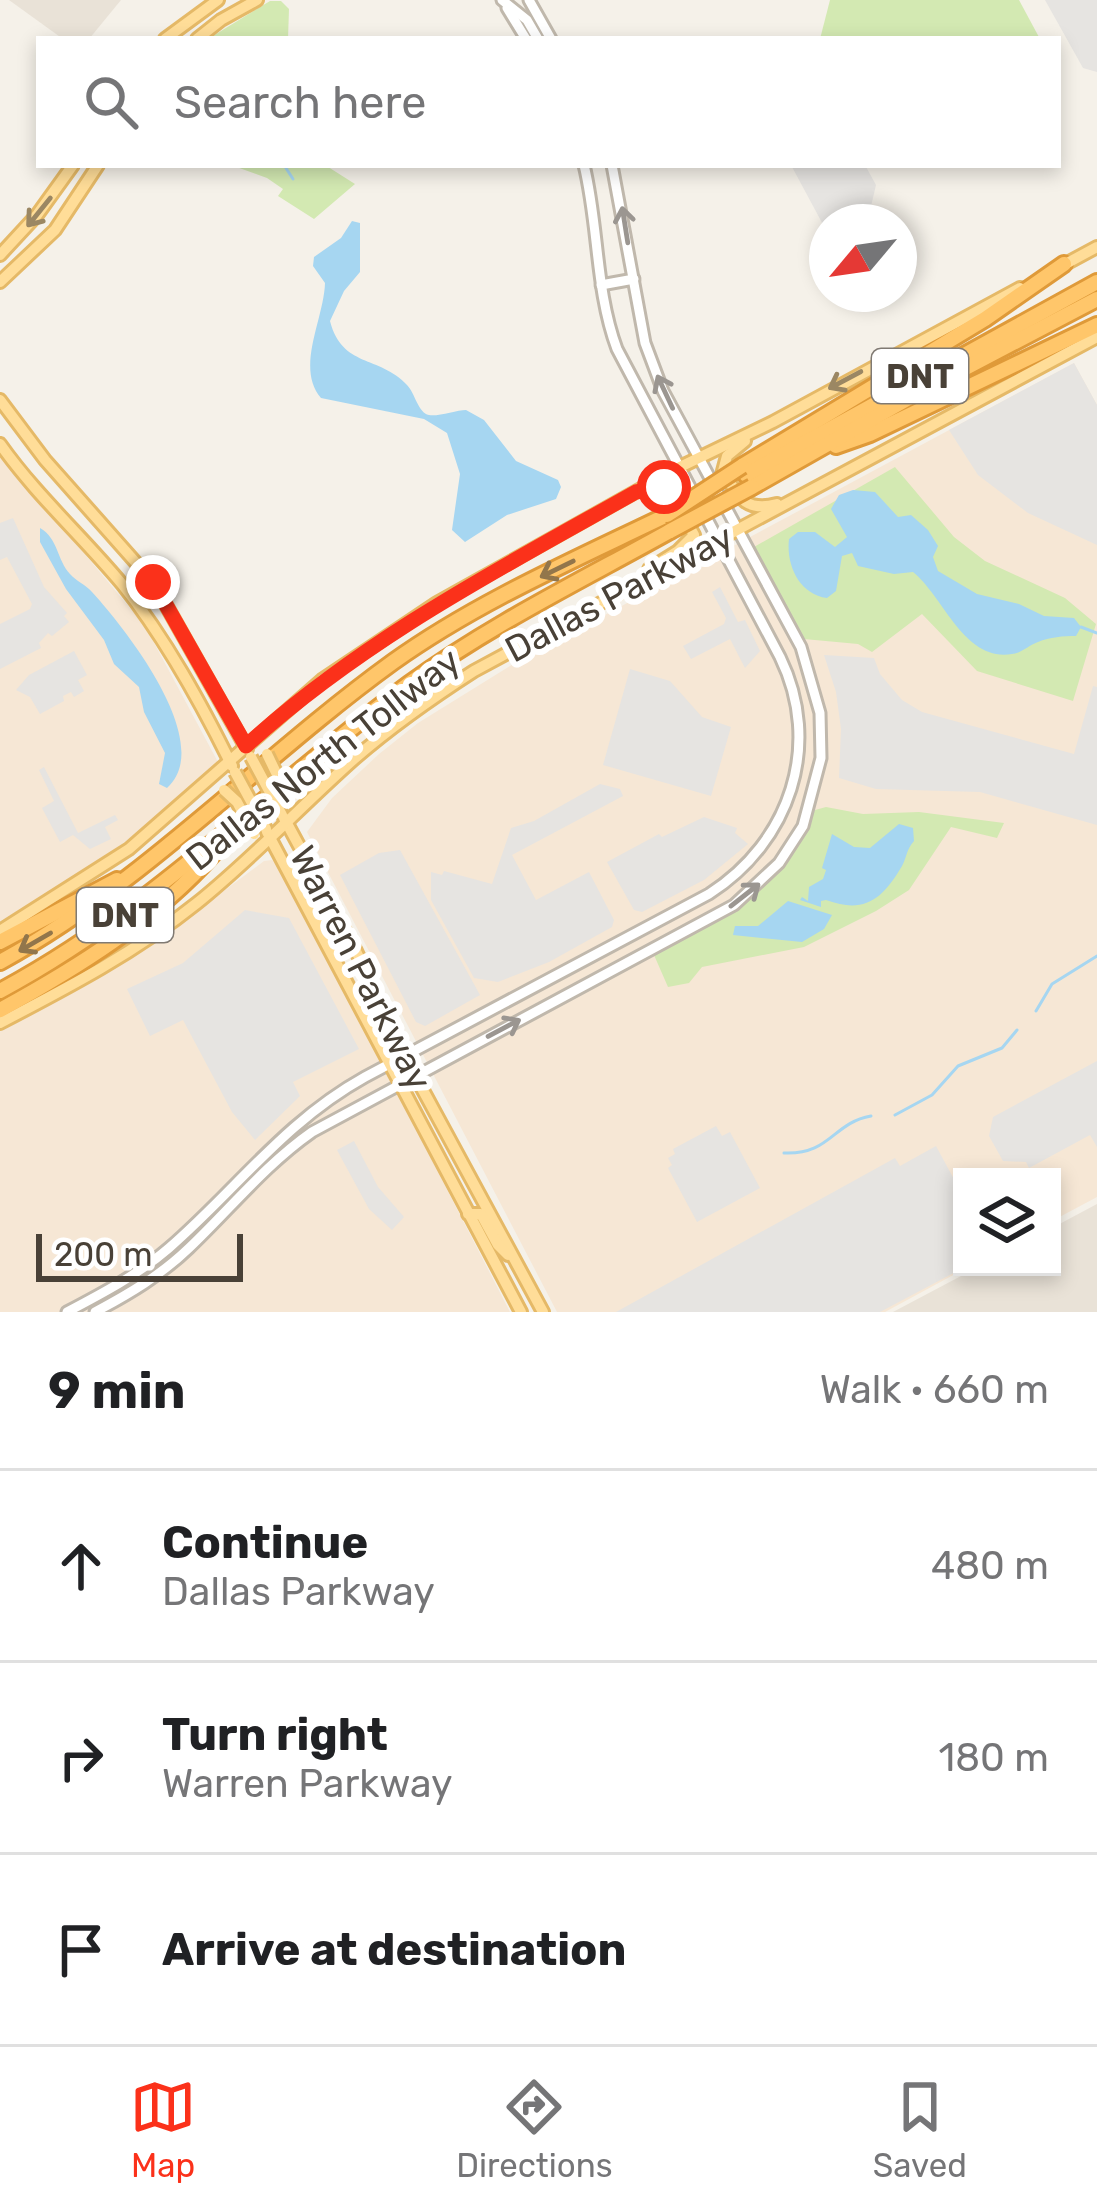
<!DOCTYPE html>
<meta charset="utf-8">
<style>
:root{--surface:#fff;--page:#f2f2f2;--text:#202124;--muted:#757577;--line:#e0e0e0;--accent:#fb311a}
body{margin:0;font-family:Rubik,sans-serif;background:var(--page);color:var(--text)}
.controls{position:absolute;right:36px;bottom:36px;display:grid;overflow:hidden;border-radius:0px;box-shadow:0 6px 18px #0003}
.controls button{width:108px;height:108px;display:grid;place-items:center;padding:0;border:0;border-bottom:3px solid var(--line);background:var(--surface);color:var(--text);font:60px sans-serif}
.compass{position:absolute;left:809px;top:204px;width:108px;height:108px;border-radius:50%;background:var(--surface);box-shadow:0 6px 18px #0003;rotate:241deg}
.scale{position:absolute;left:36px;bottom:30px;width:207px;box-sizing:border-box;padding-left:12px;border:6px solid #494137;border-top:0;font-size:33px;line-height:42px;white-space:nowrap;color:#494137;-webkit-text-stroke:9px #fff;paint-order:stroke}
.stop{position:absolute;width:36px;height:36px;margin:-27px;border:9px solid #fb311a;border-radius:50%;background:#fff}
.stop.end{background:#fb311a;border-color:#fff;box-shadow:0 3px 12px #0008}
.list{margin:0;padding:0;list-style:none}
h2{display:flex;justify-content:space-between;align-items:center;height:156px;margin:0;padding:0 48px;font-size:51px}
h2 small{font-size:39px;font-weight:400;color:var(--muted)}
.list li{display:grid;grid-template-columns:78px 1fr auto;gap:36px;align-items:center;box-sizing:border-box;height:192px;padding:0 48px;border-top:3px solid var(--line)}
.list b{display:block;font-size:45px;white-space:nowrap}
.list p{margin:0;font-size:39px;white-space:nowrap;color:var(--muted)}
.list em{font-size:39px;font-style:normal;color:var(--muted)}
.icon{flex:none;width:66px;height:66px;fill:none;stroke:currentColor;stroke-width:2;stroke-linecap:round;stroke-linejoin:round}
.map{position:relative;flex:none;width:1097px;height:1312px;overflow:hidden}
.search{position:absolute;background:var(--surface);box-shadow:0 6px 18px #0003;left:36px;right:36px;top:36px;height:132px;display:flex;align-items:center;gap:30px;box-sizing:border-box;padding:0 42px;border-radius:0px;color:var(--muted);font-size:45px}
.sheet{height:732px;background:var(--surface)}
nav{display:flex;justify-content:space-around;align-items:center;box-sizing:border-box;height:168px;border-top:3px solid var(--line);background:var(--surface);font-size:33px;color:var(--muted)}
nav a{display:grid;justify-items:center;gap:6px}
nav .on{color:var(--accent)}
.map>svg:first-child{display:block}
.residential{fill:#e9e2d7}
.commercial{fill:#f6e7d5}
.green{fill:#d3e9b2}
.parking{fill:#e6e4e1}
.water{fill:#a6d6f1}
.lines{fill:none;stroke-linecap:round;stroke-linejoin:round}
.stream{stroke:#a6d6f1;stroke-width:3}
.minor-casing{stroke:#c0b8ac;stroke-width:15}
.major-casing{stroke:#e5b967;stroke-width:16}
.highway-casing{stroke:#df9a39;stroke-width:20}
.minor{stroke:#fff;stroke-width:9}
.major{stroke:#ffdd98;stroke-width:10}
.highway{stroke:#ffc66a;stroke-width:14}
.major-bridge-casing{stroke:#e5b967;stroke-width:16;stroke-linecap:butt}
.highway-bridge-casing{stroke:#df9a39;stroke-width:20;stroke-linecap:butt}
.major-bridge{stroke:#ffdd98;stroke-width:10}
.highway-bridge{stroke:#ffc66a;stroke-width:14}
.oneway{stroke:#9b8763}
.oneway2{stroke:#9b9691}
.oneway3{stroke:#92764b}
.route{stroke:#fb311a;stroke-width:15}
.labels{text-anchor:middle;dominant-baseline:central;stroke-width:12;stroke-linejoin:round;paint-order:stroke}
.shield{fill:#fff;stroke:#807a73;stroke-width:3}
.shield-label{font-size:33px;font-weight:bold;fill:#494137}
.street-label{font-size:36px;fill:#494137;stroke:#fff}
</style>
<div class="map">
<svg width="1097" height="1312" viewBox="0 0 1097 1312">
<rect width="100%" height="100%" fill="#f5f1e9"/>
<g class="residential">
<polygon points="9,0 121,0 89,39 63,39"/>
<polygon points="1097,1204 1097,1312 893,1312 978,1267 1052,1267 1052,1228"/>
</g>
<g class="commercial">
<polygon points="1074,363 1097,405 1097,1197 1052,1221 1052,1177 962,1177 962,1267 968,1267 885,1312 557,1312 307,832 332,798 379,754 418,723 510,666"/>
<polygon points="0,453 145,626 219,764 163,813 79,876 0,921"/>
<polygon points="272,860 280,865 510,1312 0,1312 0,1031 89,984 154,943 264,861"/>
</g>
<g class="green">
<polygon points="830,0 1019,0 1040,39 820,39"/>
<polygon points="270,1 281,1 289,9 288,39 208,39"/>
<polygon points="231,165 325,165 355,184 314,219 278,196 283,189 267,178"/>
<polygon points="895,467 954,537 985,561 1065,598 1096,624 1073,701 977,671 922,614 872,652 858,644 804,639 754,547"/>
<path d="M826,807L863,814L919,812L1004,823L997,838L951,827L909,890L876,911L804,947L702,967L689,983L668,987L654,955C675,940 700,930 722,918C767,892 792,855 815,810Z"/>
</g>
<g class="parking">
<polygon points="1045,0 1097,0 1097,72 1083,68"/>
<polygon points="791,165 865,165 876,185 868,219 827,222 827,232"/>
<polygon points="1074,363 1097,405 1097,545 1028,513 978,475 949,430"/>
<polygon points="13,518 44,587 67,613 64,616 69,622 52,636 48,633 39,643 41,648 0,669 0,624 30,609 32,604 7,557 0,560 0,523"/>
<polygon points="720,587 738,622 745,620 760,651 745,668 730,639 691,659 683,646 724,624 726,618 712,592"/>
<polygon points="74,651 87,675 78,680 84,691 74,697 71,692 63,696 64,701 40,714 30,697 16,690 29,675"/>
<polygon points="824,655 874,658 880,674 902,700 922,712 1074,754 1093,686 1097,687 1097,825 980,792 876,789 839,778 841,729 836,692"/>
<polygon points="630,669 670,681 702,717 731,727 711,796 603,765"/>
<polygon points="44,767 78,833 115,815 118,820 105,827 111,839 90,849 73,835 60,842 42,808 54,801 39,770"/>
<polygon points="600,784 620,789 623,796 512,855 536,900 589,872 614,920 612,927 549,962 498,982 474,978 431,900 431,872 442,875 444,871 492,884 511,828 534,821"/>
<polygon points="704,817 737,828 735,833 748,844 704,880 642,912 634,910 607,862 659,834 662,837"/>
<polygon points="400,850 480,995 425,1026 416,1022 340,875 379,853"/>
<polygon points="245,910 289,918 359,1049 293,1082 300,1096 255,1140 232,1112 183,1020 150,1036 127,989 183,963"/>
<polygon points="1097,1061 1097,1147 1090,1135 1029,1168 1026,1162 1003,1161 989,1136 993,1117"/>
<polygon points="716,1126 722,1136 730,1132 760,1188 697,1222 668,1168 672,1165 668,1158 675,1154 673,1149"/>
<polygon points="354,1141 378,1187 404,1217 392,1230 369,1209 337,1150"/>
<polygon points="936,1146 962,1194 965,1267 880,1312 616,1312 895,1158 900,1166"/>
</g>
<g class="water">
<path d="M352,221L360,223V272L344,291L330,321C342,368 379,355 407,385C415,393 418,413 429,415C437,417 457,410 466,410L484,420L516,461L558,480L561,487L556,499L507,515L465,542L452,530L460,474L447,433L424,419L321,398C295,368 324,319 325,283L313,266L314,257L341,238Z"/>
<path d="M853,490L875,492L898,517L911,515L928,530L938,546L933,557L938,571L977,594L1019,604L1044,616L1074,618L1081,627L1076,636C1063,636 1050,637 1038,642C1029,645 1022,653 1012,654C964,662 944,597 913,572L894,574L858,566L852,553L842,556L836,591L827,598C799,594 786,565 789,539L798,532H815L835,547L847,537L831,509L839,495Z"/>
<path d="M40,528C58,538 57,560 70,574C76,581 86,585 92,592C124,627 217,743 167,788L159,784L165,753L144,712L139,687L114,664L104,640L66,589L40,542Z"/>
<path d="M899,824L913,828L914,841C906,850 907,857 902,866C882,900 864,914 826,900L821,901V907L800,900L802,897L808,901L809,887L823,879L826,870L822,868L832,834L854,847L870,848Z"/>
<polygon points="788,901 832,915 824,929 802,942 733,935 735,926 758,926"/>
</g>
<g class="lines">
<g class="stream">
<polyline points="284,165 293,179"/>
<polyline points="1081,627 1097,633"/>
<polyline points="1036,1011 1052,984 1097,956"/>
<polyline points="895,1115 932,1095 958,1066 1002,1048 1017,1030"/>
<path d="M784,1153C831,1155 832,1123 871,1116"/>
</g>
<g class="minor-casing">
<g id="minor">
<polyline points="502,0 527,20 538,39"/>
<polyline points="529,0 551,39"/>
<polyline points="507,8 526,39"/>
<polyline points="601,285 634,279"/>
<path d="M67,1312C103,1293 139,1274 169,1248C237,1189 284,1122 365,1077L709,894C790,842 823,745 780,657L617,349C595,290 599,226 584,165"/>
<path d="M95,1312C129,1294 161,1275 189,1248C230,1209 265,1165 312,1132L734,905L779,863L803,826L821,758L820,713L801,647L663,391L645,343L612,165"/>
</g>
</g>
<g class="major-casing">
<g id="major">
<polyline points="165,39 218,0"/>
<polyline points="197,39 221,20 257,0"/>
<polyline points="0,255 37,215 73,165"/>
<polyline points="1058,268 1097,247"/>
<polyline points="0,282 55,230 98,165"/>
<polyline points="0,400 45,460 153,582 247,749"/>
<path d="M745,441L727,456L723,471C738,496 745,513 777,504"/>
<path d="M0,444C36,495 82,536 122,584C166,639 201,703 232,766"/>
<polyline points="644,491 668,487 694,535 678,551 649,569"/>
<polyline points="284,818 356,951 405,1057 543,1312"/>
<polyline points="267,832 521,1312"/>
<polyline points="316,908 332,935 348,937"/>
<polyline points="0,931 129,849 322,680 437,603 680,467 773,422 1020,288"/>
<path d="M0,1023C69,987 136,952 197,903C253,858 301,806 354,759C392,726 432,698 474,671L1097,337"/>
<polyline points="468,1214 481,1214 498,1245 508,1255"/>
</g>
</g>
<g class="highway-casing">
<g id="highway">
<polyline points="836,446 870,434 1097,325"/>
<polyline points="742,466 985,319 1064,264"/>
<polyline points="746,475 1097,282"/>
<polyline points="752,487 916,394 1097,299"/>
<polyline points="0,942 117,880"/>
<path d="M0,962C146,882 259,759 393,662C477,602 574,560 667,515"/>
<path d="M0,991C155,908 269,787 409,684C490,625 582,580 670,531"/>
<path d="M0,1010C75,969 156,919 213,854"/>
</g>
</g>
<use href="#minor" class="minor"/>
<use href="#major" class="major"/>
<use href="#highway" class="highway"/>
<g class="major-bridge-casing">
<g id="major-bridge">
<polyline points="267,754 282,785 296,794"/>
<polyline points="251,757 282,815"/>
<polyline points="235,772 266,829"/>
<polyline points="224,790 237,802 254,834"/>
</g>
</g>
<g class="highway-bridge-casing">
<g id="highway-bridge">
<polyline points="667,515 742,466"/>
<polyline points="670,531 752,487"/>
</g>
</g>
<use href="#major-bridge" class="major-bridge"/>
<use href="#highway-bridge" class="highway-bridge"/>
</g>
<defs><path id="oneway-shaft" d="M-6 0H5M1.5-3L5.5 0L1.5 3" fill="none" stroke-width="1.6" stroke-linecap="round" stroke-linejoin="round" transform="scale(3)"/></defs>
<g class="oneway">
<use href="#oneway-shaft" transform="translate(39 212) rotate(129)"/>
<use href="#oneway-shaft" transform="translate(845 380) rotate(152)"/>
</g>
<g class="oneway2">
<use href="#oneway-shaft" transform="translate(625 225) rotate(-99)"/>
<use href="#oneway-shaft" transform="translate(665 392) rotate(-115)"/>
<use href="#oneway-shaft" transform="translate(745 895) rotate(-38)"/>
<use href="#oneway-shaft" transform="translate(504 1028) rotate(-28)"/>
</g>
<g class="oneway3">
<use href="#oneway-shaft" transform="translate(557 569) rotate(154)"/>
<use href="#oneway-shaft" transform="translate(35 942) rotate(150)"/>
</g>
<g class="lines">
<path class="route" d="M153,582L246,746C362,640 499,569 636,492L664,487"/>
</g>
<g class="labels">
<g class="shield">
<rect x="872" y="349" width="96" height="54" rx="9"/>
<rect x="77" y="888" width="96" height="54" rx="9"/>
</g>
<g class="shield-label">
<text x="920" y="376">DNT</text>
<text x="125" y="915">DNT</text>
</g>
<g class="street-label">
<text transform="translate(619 593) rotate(-28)">Dallas Parkway</text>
<text transform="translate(323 759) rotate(-38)">Dallas North Tollway</text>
<text transform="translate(361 968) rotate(63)">Warren Parkway</text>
</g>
</g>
</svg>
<div class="controls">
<button><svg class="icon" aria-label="layers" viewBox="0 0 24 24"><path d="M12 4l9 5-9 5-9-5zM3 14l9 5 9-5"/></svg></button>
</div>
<svg class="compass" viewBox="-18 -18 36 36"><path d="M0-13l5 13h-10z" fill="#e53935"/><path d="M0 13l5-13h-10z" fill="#757577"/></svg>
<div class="scale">200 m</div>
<div class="stop" style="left:664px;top:487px"></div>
<div class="stop end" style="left:153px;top:582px"></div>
<div class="search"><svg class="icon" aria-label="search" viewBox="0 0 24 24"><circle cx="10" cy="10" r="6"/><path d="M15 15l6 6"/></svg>Search here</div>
</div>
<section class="sheet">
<h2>9 min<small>Walk · 660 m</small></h2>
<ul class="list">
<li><svg class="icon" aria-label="ahead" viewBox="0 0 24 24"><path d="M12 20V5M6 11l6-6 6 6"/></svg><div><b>Continue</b><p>Dallas Parkway</p></div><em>480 m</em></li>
<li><svg class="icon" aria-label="right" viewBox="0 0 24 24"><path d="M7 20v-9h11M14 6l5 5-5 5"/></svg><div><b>Turn right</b><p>Warren Parkway</p></div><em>180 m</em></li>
<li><svg class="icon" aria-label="arrive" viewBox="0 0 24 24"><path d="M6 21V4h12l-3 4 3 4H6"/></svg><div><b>Arrive at destination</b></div></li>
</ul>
</section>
<nav>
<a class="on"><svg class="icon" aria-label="map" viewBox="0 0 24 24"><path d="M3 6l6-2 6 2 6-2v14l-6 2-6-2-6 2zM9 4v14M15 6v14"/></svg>Map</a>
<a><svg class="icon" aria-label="directions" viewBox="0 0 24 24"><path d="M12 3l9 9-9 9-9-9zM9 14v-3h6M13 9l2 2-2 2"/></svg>Directions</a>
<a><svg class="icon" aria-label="saved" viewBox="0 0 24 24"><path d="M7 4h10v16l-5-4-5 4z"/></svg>Saved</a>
</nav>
